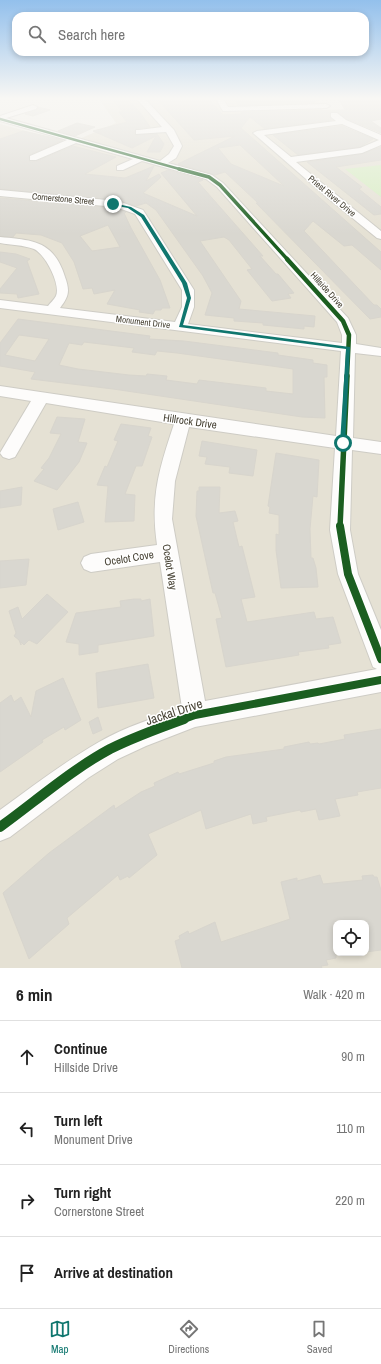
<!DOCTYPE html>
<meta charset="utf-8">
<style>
:root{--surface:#fff;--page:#f6f6f6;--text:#222;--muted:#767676;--line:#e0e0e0;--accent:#0f766e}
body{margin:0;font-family:"Archivo Narrow",sans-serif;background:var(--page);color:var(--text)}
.controls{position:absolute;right:12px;bottom:12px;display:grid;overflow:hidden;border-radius:8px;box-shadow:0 2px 6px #0003}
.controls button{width:36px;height:36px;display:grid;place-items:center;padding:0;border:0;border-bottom:1px solid var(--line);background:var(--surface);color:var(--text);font:20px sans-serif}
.stop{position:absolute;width:12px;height:12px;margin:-9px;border:3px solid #0f766e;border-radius:50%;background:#fff}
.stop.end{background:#0f766e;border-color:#fff;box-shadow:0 1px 4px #0008}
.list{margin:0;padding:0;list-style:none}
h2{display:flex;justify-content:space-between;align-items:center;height:52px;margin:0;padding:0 16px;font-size:17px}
h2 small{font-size:13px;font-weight:400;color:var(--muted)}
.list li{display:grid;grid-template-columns:26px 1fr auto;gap:12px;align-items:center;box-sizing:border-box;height:72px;padding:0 16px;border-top:1px solid var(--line)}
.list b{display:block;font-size:15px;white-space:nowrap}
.list p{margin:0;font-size:13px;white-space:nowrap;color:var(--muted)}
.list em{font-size:13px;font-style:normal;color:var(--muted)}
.icon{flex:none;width:22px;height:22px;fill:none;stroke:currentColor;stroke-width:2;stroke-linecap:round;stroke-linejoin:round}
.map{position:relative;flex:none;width:381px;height:968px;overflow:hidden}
.search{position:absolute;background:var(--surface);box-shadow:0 2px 6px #0003;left:12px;right:12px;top:12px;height:44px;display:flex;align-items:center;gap:10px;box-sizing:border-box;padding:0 14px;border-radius:12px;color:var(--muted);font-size:15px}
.sheet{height:340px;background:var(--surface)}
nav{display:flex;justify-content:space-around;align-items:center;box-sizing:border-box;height:56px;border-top:1px solid var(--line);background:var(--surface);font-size:11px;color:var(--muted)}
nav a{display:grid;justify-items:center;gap:2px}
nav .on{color:var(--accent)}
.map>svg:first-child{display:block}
.residential{fill:#e5e1d4;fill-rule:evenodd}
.green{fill:#d8edc4}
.building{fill:#d9d7d0;stroke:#d8d5cd;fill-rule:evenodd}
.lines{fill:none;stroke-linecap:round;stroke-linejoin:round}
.minor-casing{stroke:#ceccc5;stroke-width:2}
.minor{fill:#fdfcfb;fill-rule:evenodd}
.cycleway-far5-casing{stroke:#fff;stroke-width:3.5}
.cycleway-far4-casing{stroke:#fff;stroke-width:5}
.cycleway-far3-casing{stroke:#fff;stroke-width:6}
.cycleway-far2-casing{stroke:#fff;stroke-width:8}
.cycleway-far1-casing{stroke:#fff;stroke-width:10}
.cycleway-casing{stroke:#fff;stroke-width:12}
.cycleway-far5{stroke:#1b5e20;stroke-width:2.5}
.cycleway-far4{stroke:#1b5e20;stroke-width:3.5}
.cycleway-far3{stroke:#1b5e20;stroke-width:4.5}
.cycleway-far2{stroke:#1b5e20;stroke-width:5.5}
.cycleway-far1{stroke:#1b5e20;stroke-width:8}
.cycleway{stroke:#1b5e20;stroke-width:10}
.route{fill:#0f766e}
.labels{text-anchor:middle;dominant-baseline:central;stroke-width:3;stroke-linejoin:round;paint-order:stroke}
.far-street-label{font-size:9px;fill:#464133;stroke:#fff}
.street-label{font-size:11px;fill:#464133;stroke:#fff}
.near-street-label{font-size:13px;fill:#464133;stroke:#fff}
</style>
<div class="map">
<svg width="381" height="968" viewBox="0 0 381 968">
<rect width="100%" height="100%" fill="#f0eee7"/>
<path class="residential" d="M99,99H318L322,109L330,117L347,128L381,141V968H0V124L70,143L116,123ZM336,923H366V953H336Z"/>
<polygon class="green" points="381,165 381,197 345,169"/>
<g class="building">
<polygon points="112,99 127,99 139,111 150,127 135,129 135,135 157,134 164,144 160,152 147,152 156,136 132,148 93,131 127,122 119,112 123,112"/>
<path d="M157,99H209L223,115L242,114L241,112L345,110L339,99H381V119L371,121L381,128V133L347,119L337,112H330V117L332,120L265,129L250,117L241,128L381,252V270L352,245L344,246L313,221L304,231L374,305H377L381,309V317L370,319L256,203H258L225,172L215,175L178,164L235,136L194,140ZM240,145L284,186L231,164L218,148Z"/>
<polygon points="235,99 314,99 315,103 238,105"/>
<polygon points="38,107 50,110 33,116 25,114 36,110"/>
<polygon points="77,123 95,127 75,136 58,131"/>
<polygon points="342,126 373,139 360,147 298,155 273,135"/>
<polygon points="23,131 63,140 29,155 30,162 37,161 73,146 116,157 85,174 125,178 154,166 146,181 159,174 161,177 143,193 197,216 161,173 168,170 203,180 198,182 263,256 260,256 276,274 278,274 294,293 288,294 291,298 272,301 247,270 252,269 229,240 224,237 200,241 241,301 239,309 315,316 314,327 304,326 304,329 263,325 263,323 234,321 234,318 205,315 212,293 203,276 156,210 146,203 136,206 118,200 0,189 0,139"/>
<polygon points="381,147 381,160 336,167 362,187 359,189 381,207 381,214 374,215 307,162 362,154"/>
<path d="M0,198L116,208L126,212L124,213L131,228L160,280L170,308H162L161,310H155L153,314L139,312L140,310L107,304L115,290L94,294L92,288L83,289L74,262L62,243L41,235L16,233L13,237L0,236ZM108,225L120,247L92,251L80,236Z"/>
<polygon points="0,252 16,254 30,259 27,261 39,294 18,298 17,294 0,293 0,289 17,268 0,262"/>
<path d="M18,319L150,336L149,339L184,341L278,353V355L313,360V363L327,365V377H324L325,418L302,417L113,389L31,379L35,372L0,366V343ZM19,335L49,339L35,361L5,355ZM84,342L134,348L132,352L155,355L157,351L177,353L293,369V394L266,391V388L199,380L197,384L166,380L167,376L147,374L146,376L129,375L78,369L59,365L69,343L82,345Z"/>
<polygon points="57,417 85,419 78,442 87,443 79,462 57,490 34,481 44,469 41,468 49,458 61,434 50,433"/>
<polygon points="121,424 151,428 148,436 152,437 142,466 136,466 125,494 135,495 134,521 105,522 108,486 97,485 105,466 107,467 118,441 114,440"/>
<polygon points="202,441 257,450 253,476 229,473 230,467 205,464 207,457 199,456"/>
<polygon points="276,453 319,460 317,497 313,496 310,529 311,558 313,558 316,568 318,587 281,588 276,550 276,534 279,535 279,515 269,513 270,507 268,506"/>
<polygon points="22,487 21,505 0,508 0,491"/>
<polygon points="199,487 220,487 219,513 235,511 238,521 233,522 239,547 242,546 255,597 241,599 247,622 314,612 316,619 333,617 341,643 328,645 329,648 298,652 299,655 226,667 216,619 222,618 215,593 213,593 196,516 197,491 199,491"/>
<polygon points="78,502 84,522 58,530 53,509"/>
<polygon points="29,559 26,585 0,588 0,561"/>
<polygon points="47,594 68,612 37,644 29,640 24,645 21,642 21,645 19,640 14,636 16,633 9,611 18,607 22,619"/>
<polygon points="134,599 141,599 141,601 150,599 154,636 98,645 98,652 79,655 79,644 66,642 76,613 121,607 120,601"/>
<polygon points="148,664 154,698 98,708 96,673"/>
<polygon points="63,678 81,720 65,730 64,727 42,740 43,742 0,772 0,703 11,695 14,702 21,697 31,717 36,691"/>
<polygon points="98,717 102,730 93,734 89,722"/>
<polygon points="381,729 381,788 357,792 358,795 335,799 340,816 319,820 316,809 301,812 300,810 266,817 267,821 253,824 251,814 206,829 201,810 148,834 157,855 129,878 128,876 120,880 118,875 67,918 69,924 29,959 3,893 49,853 114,805 115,809 141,792 155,786 154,783 178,772 179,774 214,763 214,761 226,757 284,749 284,747 309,742 310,744 318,743 319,744 345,739 344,735"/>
<polygon points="320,875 323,884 363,880 362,876 373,875 374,877 377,877 381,890 381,950 366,952 366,923 336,923 336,958 326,960 328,965 321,966 322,968 182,968 175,941 180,939 179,936 188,931 189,934 215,922 221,942 290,919 281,882 297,878 297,881"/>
</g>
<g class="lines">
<g class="minor-casing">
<g id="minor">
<path d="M137,99H145L174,130L182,146L176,158L168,163L212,175L223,183L348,318L356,335V344L381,348V356L355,353L353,438L381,442V454L352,450L350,530L358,574L381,630V692L195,727L146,746L118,759L88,778L10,837L0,841V810C32,787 64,762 99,742C125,727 154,718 182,708L160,562L91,572L84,569L81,563L84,557L91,554L157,545C150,497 159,469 174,424L46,403L15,457L9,459L3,457L0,453L31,401L0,396V386L336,436L341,351L0,308V300L48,306C50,303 54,300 56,296C61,284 45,254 34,249C23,245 11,245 0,243V237C33,240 54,241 65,277C70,291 69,296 60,308L175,322L182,307V290L135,214L116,207L0,196V190L118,201L143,210L194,290V307L188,324L342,343V335L337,322L217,187L206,179L142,161L123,170H117V166L133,159L76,143L36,160H30V156L67,140L0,121V116L33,105L37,107L36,109L6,118L160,161L169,154L174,146L166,132L136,134V130H139L162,127ZM189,427L335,448L330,530L338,574L370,659L373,667L377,669L205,701L172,519L175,481Z"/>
<polygon points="216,99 223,99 228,107 326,104 330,106 326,108 226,111 223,111"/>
<path d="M331,113H337L346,120L381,135V145L362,153L296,162L381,231V239L377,238L329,199L253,133L257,131L336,121L331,117ZM342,124L379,140L360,148L291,157L264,135Z"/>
</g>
</g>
<use href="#minor" class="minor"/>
<g class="cycleway-far5-casing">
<polyline id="cycleway-far5" points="0,119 183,170"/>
</g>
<g class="cycleway-far4-casing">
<polyline id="cycleway-far4" points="179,169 209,177 220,185 288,260"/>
</g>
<g class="cycleway-far3-casing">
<polyline id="cycleway-far3" points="287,259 343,321 349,335 347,377"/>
</g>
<g class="cycleway-far2-casing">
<polyline id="cycleway-far2" points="340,527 347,376"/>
</g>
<g class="cycleway-far1-casing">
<g id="cycleway-far1">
<polyline points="340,526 348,574 381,659"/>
<polyline points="181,720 195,715 381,680"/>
</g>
</g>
<g class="cycleway-casing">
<path id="cycleway" d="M0,827C36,801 71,770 110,749C134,737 159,728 184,719"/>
</g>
<use href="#cycleway-far5" class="cycleway-far5"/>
<use href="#cycleway-far4" class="cycleway-far4"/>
<use href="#cycleway-far3" class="cycleway-far3"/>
<use href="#cycleway-far2" class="cycleway-far2"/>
<use href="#cycleway-far1" class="cycleway-far1"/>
<use href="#cycleway" class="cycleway"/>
</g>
<linearGradient id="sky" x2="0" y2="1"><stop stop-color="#93c0ec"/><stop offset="0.42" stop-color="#f8f7f4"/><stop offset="1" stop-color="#f8f7f4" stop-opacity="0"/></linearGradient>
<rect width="381" height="234" fill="url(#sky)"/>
<polygon class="route" points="113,203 131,207 144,215 187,283 191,298 183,325 350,347 345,445 340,443 346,349 179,327 187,298 182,283 141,217 128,208 112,205"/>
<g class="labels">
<g class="far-street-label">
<text transform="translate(332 196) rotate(40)">Priest River Drive</text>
<text transform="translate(63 199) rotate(5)">Cornerstone Street</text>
<text transform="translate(327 290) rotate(48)">Hillside Drive</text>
<text transform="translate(143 322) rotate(7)">Monument Drive</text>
</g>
<g class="street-label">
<text transform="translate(190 421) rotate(8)">Hillrock Drive</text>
<text transform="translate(129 558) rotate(-9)">Ocelot Cove</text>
<text transform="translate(170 567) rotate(81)">Ocelot Way</text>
</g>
<g class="near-street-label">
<text transform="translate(174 712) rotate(-18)">Jackal Drive</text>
</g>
</g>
</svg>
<div class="controls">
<button><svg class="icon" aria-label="locate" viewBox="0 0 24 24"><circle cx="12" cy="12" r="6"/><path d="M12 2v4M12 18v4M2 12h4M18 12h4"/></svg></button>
</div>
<div class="stop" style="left:343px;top:443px"></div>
<div class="stop end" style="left:113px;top:204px"></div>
<div class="search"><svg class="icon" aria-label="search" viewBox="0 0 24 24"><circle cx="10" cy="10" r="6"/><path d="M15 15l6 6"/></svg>Search here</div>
</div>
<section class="sheet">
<h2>6 min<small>Walk · 420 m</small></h2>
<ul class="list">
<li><svg class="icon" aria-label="ahead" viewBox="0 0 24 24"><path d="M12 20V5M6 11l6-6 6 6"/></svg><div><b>Continue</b><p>Hillside Drive</p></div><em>90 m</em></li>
<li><svg class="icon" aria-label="left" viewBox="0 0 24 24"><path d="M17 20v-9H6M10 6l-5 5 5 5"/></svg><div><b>Turn left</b><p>Monument Drive</p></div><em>110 m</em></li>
<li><svg class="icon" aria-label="right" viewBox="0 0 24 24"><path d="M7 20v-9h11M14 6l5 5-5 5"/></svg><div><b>Turn right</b><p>Cornerstone Street</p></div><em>220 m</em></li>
<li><svg class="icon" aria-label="arrive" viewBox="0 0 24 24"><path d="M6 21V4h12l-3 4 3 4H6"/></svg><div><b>Arrive at destination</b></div></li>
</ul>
</section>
<nav>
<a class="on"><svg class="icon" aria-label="map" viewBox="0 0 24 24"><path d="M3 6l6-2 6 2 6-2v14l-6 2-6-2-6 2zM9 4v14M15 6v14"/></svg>Map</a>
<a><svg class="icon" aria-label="directions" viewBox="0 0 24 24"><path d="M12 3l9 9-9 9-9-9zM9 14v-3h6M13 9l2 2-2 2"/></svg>Directions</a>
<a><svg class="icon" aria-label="saved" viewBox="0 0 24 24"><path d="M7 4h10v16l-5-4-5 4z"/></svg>Saved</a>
</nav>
